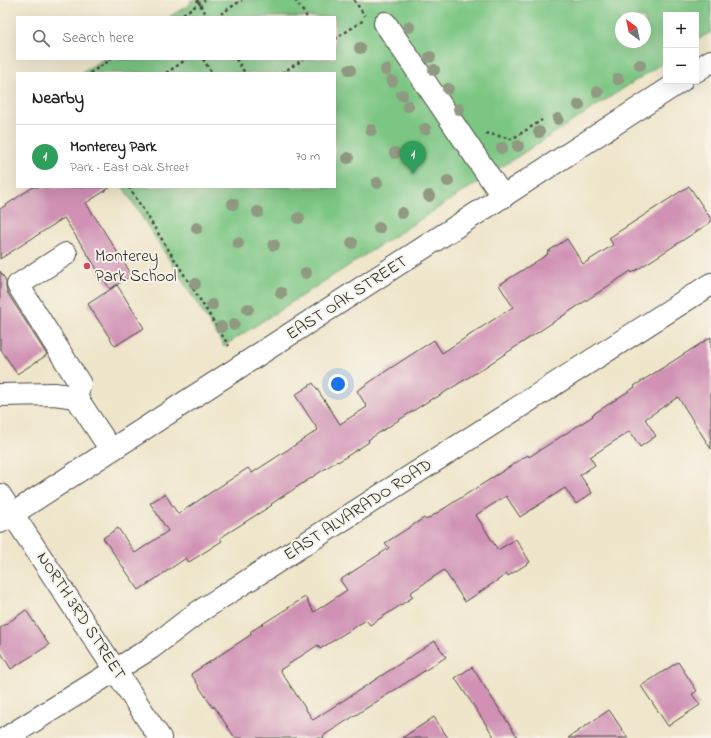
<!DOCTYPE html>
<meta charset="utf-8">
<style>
:root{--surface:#fff;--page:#f6f6f6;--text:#202124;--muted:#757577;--line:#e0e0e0;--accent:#d1495b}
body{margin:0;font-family:"Indie Flower",sans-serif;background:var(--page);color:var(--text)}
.controls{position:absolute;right:12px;top:12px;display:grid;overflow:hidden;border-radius:0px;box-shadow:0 4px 16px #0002}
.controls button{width:36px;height:36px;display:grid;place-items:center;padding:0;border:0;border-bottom:1px solid var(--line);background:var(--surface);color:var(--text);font:20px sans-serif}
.compass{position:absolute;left:615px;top:12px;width:36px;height:36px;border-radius:50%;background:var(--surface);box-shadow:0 4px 16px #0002;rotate:327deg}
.you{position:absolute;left:338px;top:384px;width:14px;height:14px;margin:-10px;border:3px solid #fff;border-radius:50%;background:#1a73e8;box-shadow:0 0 0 6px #1a73e833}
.badge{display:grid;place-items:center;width:26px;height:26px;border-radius:50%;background:var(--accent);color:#fff;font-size:13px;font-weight:700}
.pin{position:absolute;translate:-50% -33px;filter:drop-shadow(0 1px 2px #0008)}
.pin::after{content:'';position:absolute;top:21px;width:14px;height:12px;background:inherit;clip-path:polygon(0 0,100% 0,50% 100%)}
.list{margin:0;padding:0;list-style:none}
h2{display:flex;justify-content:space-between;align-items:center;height:52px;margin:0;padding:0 16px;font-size:17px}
h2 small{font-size:13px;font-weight:400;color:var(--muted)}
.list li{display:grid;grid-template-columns:26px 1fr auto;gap:12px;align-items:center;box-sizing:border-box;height:64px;padding:0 16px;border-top:1px solid var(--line)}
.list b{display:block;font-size:15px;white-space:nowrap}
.list p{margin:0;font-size:13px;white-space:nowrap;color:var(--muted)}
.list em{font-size:13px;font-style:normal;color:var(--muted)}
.icon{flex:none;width:22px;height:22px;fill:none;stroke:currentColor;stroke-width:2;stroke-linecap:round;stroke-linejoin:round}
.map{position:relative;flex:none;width:711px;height:738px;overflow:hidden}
.search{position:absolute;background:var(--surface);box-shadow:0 4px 16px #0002;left:16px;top:16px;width:320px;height:44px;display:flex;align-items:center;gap:10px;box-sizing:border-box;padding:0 14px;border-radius:0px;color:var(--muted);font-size:15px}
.panel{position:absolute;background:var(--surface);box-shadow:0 4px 16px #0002;left:16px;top:72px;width:320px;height:116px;border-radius:0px}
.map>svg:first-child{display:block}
.green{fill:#7cc683;stroke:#547857;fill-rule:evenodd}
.building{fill:#d091b4}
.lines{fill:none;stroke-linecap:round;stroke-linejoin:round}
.minor-casing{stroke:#484743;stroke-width:24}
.path{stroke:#484743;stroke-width:2.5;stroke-dasharray:3 3;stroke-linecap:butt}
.minor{stroke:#fff;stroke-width:22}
.tree{fill:#909981}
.poi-dot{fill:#d1495b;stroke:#f7f3e8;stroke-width:1.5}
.labels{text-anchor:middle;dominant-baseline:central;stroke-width:4;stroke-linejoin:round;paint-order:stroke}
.poi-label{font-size:17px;fill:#2b2b2b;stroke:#f7f3e8;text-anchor:start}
.street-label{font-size:17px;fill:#2b2b2b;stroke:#f7f3e8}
</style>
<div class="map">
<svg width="711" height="738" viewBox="0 0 711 738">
<rect width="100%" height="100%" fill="#f7f3e8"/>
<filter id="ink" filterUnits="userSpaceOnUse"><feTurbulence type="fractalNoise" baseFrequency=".025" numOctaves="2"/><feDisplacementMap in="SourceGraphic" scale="8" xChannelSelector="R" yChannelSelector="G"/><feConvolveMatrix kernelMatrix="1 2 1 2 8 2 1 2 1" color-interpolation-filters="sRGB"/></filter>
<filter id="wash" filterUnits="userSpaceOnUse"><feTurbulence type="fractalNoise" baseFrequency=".012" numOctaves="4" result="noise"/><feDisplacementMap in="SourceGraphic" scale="16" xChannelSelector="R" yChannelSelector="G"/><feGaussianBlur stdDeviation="0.9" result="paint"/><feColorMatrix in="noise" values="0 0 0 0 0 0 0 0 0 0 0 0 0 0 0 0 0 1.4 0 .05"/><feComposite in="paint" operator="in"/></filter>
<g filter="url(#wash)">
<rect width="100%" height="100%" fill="#efe5ca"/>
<path class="green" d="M190,0H711V32L696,41V15H666V61L224,346L123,187H335V73H82L103,59H335V17H169L192,3ZM621,18H645V42H621Z"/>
<g id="blocks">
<g class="building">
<polygon points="689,186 711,219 711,222 632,273 631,271 482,369 434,399 433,398 368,440 369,442 338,462 337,461 271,504 272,505 220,538 222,541 189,562 186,558 139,590 103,538 118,528 135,553 168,531 150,503 165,494 178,514 248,468 252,473 318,430 295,395 313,383 340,424 367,407 357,391 386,371 434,340 442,353 513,307 499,285 548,254 547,252 567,239 583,264 613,245 609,238"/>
<polygon points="33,187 111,187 86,203 132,275 110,289 64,218 0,259 0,209"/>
<polygon points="0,271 6,281 6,286 7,292 47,355 17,374 0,348"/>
<polygon points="117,285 144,328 115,346 88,304"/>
<polygon points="711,337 711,449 678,397 645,419 656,436 640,447 630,431 590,457 595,465 580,475 592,493 576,504 565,488 520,517 506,496 476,515 498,550 516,539 530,562 508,576 507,574 465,602 444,570 410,593 413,597 370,625 366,620 320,649 318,645 280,670 313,720 435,641 446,657 323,736 324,738 235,738 214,706 213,708 191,674 252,634 250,632 305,597 314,612 347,590 340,580 389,548 385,543 424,518 426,520 528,455 529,457 593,416 592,415 635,387 634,386"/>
<polygon points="26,610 49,645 11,669 0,651 0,628"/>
<polygon points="678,662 697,691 692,694 700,705 668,726 641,686"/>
<polygon points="472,667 518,738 495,738 455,678"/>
<polygon points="609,710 628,738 568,738"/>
<polygon points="434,717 448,738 402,738"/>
</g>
</g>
</g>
<g filter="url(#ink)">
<use href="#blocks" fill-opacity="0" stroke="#484743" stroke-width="1"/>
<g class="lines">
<g class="minor-casing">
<g id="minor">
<polyline points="385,23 503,197"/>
<polyline points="696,71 711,61"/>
<polyline points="66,254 18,285 80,384 76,397"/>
<polyline points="0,395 54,394 76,397 111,450"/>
<polyline points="0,495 160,738"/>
<polyline points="0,522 681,81"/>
<polyline points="6,738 151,648 197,613 711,284"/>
</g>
</g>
<g class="path">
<polyline points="197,0 208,17"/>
<polyline points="295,0 307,17"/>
<polyline points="354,0 365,16"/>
<polyline points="178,17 205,0"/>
<polyline points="216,17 242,0"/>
<polyline points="335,39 364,20"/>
<polyline points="203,59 212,73"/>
<polyline points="236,59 245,73"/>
<polyline points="90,73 112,59"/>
<polyline points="166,73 187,59"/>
<polyline points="282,73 304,59"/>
<polyline points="486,133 512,139 542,120"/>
<polyline points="129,187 229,346"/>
</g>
<use href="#minor" class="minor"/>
</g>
<g class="tree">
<circle cx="409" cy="27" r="6"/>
<circle cx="360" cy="48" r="6"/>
<circle cx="430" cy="57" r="6"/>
<circle cx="640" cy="65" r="6"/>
<circle cx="350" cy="70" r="6"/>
<circle cx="386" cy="70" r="6"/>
<circle cx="434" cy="70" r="6"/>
<circle cx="618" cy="79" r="6"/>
<circle cx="392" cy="81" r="6"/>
<circle cx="448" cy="89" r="6"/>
<circle cx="598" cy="92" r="6"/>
<circle cx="402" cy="95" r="6"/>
<circle cx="579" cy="105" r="6"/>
<circle cx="408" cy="106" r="6"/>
<circle cx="459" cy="109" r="6"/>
<circle cx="558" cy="119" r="6"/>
<circle cx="425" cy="129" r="6"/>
<circle cx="371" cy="130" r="6"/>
<circle cx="539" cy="132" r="6"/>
<circle cx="518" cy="146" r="6"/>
<circle cx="502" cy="148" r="6"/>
<circle cx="395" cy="153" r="6"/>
<circle cx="348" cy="158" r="6"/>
<circle cx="448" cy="181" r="6"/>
<circle cx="377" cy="183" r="6"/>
<circle cx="429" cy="196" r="6"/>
<circle cx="233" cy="204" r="6"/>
<circle cx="258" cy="212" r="6"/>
<circle cx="402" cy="213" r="6"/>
<circle cx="299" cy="218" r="6"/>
<circle cx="197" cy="228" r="6"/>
<circle cx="379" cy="228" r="6"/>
<circle cx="238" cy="243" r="6"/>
<circle cx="352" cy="243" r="6"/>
<circle cx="274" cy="245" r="6"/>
<circle cx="306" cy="273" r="6"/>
<circle cx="195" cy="284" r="6"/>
<circle cx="281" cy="293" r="6"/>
<circle cx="212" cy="305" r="6"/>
<circle cx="248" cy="309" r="6"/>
<circle cx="234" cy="324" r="6"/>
<circle cx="221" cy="327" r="6"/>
</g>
</g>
<circle class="poi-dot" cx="87" cy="266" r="4"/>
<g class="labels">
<g class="poi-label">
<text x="95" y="256">Monterey<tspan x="95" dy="20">Park School</tspan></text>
</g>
<g class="street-label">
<text transform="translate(347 298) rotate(-33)">EAST OAK STREET</text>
<text transform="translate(358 510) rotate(-33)">EAST ALVARADO ROAD</text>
<text transform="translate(81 616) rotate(57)">NORTH 3RD STREET</text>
</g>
</g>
</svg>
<div class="controls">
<button>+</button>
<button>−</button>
</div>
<svg class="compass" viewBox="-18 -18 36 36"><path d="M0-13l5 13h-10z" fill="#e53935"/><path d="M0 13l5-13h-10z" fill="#757577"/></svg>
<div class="you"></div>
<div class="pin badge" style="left:413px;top:174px;background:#2e9e5b">1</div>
<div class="search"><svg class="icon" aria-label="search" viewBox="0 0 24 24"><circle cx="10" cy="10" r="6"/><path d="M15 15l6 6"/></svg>Search here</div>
<section class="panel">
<h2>Nearby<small></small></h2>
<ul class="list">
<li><span class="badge" style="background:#2e9e5b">1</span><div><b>Monterey Park</b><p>Park · East Oak Street</p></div><em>70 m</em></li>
</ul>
</section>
</div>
